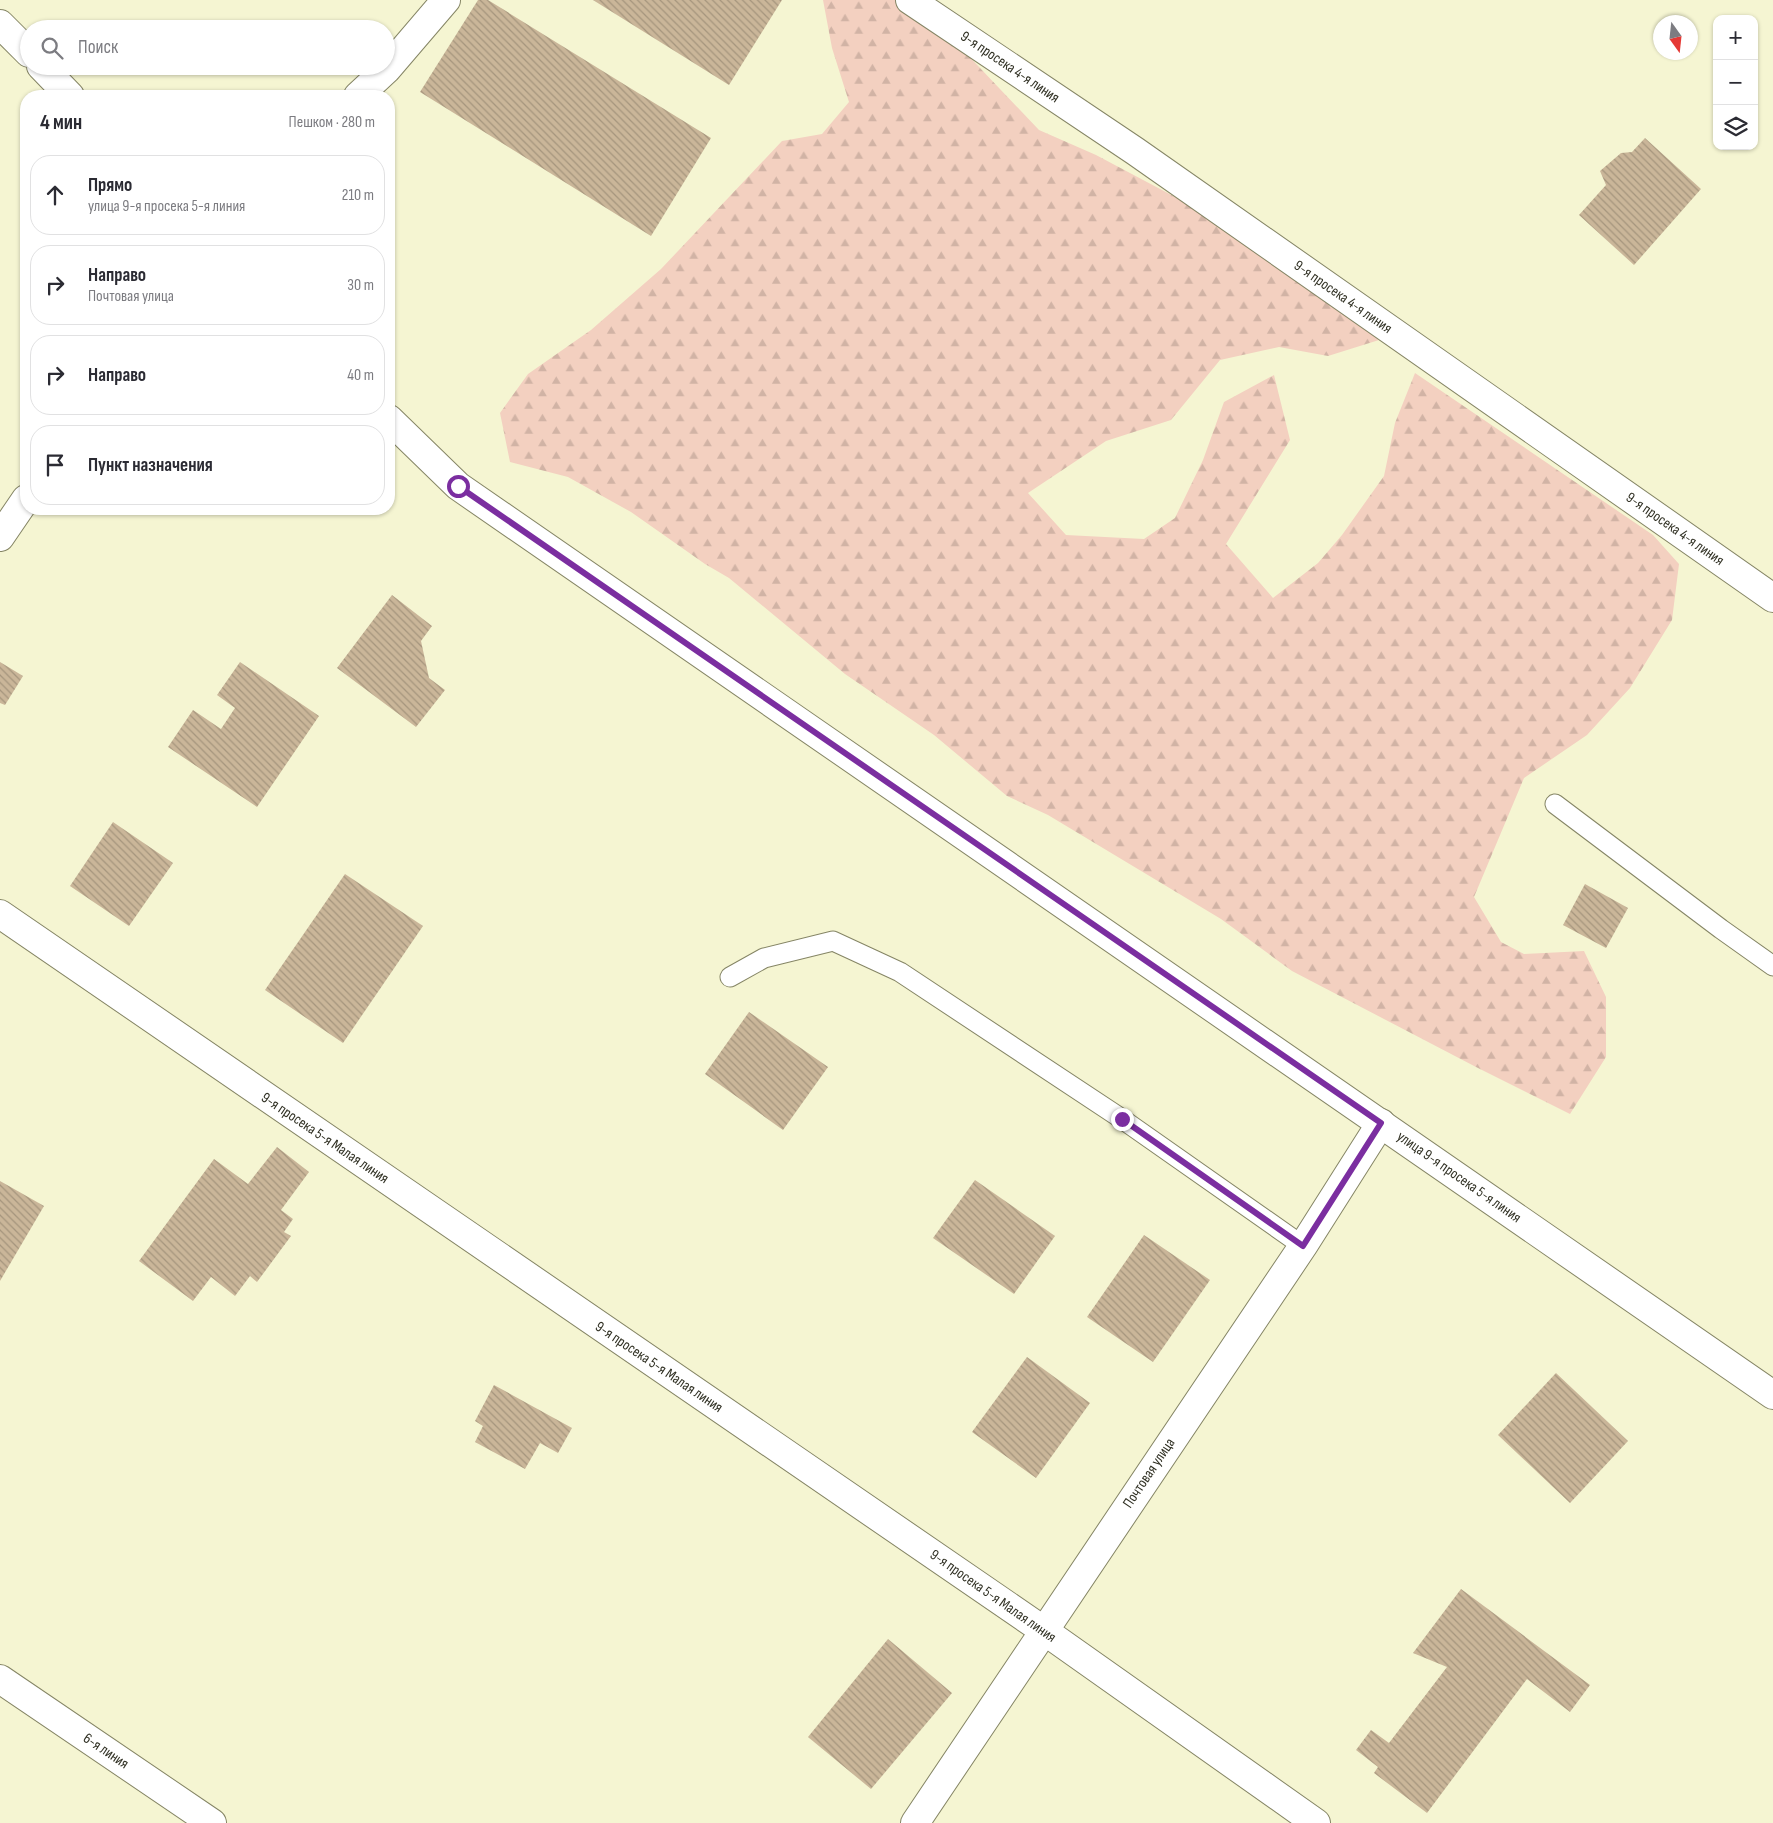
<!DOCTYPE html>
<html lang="ru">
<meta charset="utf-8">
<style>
:root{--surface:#fff;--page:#f2f2f3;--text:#2b2b33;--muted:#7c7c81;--line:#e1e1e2}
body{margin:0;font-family:"Sofia Sans Condensed",sans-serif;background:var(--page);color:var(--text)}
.controls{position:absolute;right:15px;top:15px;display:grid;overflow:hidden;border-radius:10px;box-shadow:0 1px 4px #0004}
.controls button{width:45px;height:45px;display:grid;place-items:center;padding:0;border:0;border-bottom:1px solid var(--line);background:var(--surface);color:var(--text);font:25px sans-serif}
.compass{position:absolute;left:1653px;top:15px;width:45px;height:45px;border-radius:50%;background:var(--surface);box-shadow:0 1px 4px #0004;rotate:165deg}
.stop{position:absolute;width:15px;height:15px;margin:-11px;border:4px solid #7b2ea0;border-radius:50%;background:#fff}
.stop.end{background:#7b2ea0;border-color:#fff;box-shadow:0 1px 5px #0008}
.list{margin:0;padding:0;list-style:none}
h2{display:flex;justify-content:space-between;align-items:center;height:65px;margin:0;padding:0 20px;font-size:21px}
h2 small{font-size:16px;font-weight:400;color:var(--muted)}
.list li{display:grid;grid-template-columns:32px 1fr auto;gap:15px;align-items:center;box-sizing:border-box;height:80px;margin:0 10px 10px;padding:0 10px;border:1px solid var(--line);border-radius:20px}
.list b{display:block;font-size:19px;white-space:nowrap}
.list p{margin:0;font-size:16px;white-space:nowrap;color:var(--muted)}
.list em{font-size:16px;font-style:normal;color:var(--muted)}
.icon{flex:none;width:28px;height:28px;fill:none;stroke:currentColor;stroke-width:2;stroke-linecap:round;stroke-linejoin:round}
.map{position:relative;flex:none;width:1773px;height:1823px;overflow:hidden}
.search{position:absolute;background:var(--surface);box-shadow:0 1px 4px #0004;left:20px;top:20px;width:375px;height:55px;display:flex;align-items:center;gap:12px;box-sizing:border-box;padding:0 18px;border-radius:28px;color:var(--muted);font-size:19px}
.panel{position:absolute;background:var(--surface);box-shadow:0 1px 4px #0004;left:20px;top:90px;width:375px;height:425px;border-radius:20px}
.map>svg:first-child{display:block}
.forest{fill:url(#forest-firs)}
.building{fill:url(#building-back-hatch)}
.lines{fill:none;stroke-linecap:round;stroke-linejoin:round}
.lane-casing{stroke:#858565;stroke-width:21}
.street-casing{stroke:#858565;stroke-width:30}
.lane{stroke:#fff;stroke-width:19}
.street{stroke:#fff;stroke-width:28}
.route{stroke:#7b2ea0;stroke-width:6}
.labels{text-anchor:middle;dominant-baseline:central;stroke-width:4.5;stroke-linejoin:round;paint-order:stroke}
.street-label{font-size:15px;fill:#313124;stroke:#fff}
</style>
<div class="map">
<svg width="1773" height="1823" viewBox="0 0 1773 1823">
<defs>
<pattern id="forest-firs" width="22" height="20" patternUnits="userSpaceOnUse" patternTransform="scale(1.25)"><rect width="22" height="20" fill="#f3d0c0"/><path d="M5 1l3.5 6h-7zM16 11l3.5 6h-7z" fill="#d1b3a5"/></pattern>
<pattern id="building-back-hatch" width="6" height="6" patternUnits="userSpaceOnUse" patternTransform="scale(1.25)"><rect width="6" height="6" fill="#cab699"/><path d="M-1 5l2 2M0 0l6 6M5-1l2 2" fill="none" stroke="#a5957d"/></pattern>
</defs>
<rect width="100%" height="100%" fill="#f5f5d2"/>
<polygon class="forest" points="823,0 904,0 943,29 1039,130 1096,155 1260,242 1379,340 1328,356 1279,347 1220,360 1171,420 1106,441 1028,493 1066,535 1144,539 1175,518 1203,460 1224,402 1274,375 1290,440 1226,544 1273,598 1318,563 1342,535 1384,476 1395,423 1415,373 1653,535 1679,564 1672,620 1630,688 1587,735 1524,778 1474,897 1501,942 1524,954 1584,951 1606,997 1606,1057 1570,1114 1476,1067 1292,971 1221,919 1048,815 1007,796 934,735 845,674 729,578 705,564 631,512 568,477 510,462 500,413 528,374 591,330 661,269 782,141 822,134 849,102 832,48"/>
<g class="building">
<polygon points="478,0 488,0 711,138 651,236 420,92"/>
<polygon points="593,0 782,0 729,85"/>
<polygon points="1645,138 1701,189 1634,265 1579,215 1606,185 1600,171 1621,153 1632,152"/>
<polygon points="392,595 432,626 421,641 429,678 445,690 416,727 337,668"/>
<polygon points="0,662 23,676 5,705 0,703"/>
<polygon points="240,662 319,716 257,807 168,747 193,710 221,729 235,708 217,695"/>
<polygon points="113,822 173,863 129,926 70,886"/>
<polygon points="345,874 423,926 343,1043 265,990"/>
<polygon points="1585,884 1628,908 1606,948 1563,925"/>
<polygon points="749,1012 828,1067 783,1130 705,1074"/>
<polygon points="277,1147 309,1172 281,1210 293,1219 284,1232 291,1236 257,1282 250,1276 235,1296 211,1277 193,1301 139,1261 214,1159 248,1184"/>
<polygon points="975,1180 1055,1236 1014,1294 933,1238"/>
<polygon points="0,1181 44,1206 0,1281"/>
<polygon points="1144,1235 1210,1280 1153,1362 1087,1317"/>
<polygon points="1027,1357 1090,1403 1036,1478 972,1432"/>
<polygon points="1556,1373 1628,1441 1570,1503 1498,1435"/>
<polygon points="494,1385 572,1428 558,1453 540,1443 525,1469 475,1442 483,1426 475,1421"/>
<polygon points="1461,1589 1590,1685 1570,1712 1527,1679 1427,1813 1374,1773 1378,1767 1356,1750 1371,1730 1389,1743 1447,1667 1413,1653"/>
<polygon points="888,1639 952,1693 871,1789 808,1737"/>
</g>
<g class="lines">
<g class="lane-casing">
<g id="lane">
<polyline points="1555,804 1721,929 1773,966"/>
<polyline points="730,977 764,958 833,941 900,972 1122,1119 1303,1246"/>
</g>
</g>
<g class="street-casing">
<g id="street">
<polyline points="910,0 1135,151 1773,598"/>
<polyline points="0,24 29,53"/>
<polyline points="41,66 70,96"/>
<polyline points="358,96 387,69 446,0"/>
<polyline points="389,419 458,486 1773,1395"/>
<polyline points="0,537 26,499"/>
<polyline points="0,914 1043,1630 1316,1823"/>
<polyline points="0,1679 212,1823"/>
<polyline points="915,1823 1303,1246 1381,1123"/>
</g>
</g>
<use href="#lane" class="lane"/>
<use href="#street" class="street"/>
</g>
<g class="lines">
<polyline class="route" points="458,486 1381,1123 1303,1246 1122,1119"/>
</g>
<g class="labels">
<g class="street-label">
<text transform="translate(1010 67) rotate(34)">9-я просека 4-я линия</text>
<text transform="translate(1343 297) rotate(35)">9-я просека 4-я линия</text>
<text transform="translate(1675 529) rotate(35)">9-я просека 4-я линия</text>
<text transform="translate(325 1138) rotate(34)">9-я просека 5-я Малая линия</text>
<text transform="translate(1459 1177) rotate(35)">улица 9-я просека 5-я линия</text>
<text transform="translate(659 1367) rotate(34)">9-я просека 5-я Малая линия</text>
<text transform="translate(1149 1473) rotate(-56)">Почтовая улица</text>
<text transform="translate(993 1596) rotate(35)">9-я просека 5-я Малая линия</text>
<text transform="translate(106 1751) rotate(34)">6-я линия</text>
</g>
</g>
</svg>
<div class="controls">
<button>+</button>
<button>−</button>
<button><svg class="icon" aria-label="layers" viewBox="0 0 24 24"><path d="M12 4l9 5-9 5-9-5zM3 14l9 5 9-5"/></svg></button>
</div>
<svg class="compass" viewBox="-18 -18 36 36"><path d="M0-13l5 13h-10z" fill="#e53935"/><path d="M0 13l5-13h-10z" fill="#7c7c81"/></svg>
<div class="stop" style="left:458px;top:486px"></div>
<div class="stop end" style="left:1122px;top:1119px"></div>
<div class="search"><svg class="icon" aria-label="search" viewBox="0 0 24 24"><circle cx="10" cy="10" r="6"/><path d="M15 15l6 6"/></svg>Поиск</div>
<section class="panel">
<h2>4 мин<small>Пешком · 280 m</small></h2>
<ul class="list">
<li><svg class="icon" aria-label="ahead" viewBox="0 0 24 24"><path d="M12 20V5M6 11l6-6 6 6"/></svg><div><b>Прямо</b><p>улица 9-я просека 5-я линия</p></div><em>210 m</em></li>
<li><svg class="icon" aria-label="right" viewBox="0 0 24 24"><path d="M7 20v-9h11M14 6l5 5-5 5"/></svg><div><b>Направо</b><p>Почтовая улица</p></div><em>30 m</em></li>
<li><svg class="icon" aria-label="right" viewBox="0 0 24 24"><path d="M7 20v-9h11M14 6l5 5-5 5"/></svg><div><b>Направо</b></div><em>40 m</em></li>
<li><svg class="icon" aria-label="arrive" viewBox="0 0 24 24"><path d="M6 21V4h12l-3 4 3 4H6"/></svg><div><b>Пункт назначения</b></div></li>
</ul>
</section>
</div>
